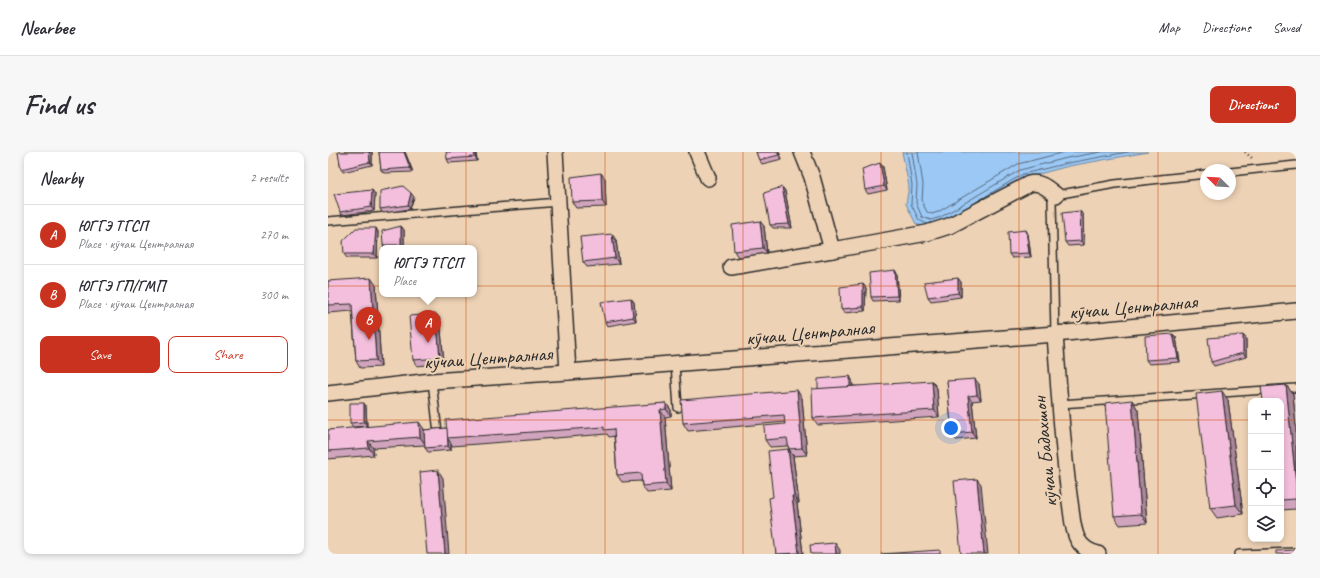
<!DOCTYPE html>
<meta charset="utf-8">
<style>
:root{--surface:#fff;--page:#f7f7f7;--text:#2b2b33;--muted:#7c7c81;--line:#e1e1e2;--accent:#c8321e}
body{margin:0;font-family:Caveat,sans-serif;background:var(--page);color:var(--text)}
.controls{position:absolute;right:12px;bottom:12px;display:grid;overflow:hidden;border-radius:8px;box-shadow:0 2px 6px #0003}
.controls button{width:36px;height:36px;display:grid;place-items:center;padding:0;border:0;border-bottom:1px solid var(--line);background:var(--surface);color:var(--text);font:20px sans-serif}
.compass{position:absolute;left:872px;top:12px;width:36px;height:36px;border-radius:50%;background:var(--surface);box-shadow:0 2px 6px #0003;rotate:294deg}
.you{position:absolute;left:623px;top:276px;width:14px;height:14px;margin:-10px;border:3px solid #fff;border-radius:50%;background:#1a73e8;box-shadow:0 0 0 6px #1a73e833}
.badge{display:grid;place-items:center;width:26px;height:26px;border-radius:50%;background:var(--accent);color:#fff;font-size:13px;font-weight:700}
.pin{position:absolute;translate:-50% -33px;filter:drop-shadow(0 1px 2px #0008)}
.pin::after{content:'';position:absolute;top:21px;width:14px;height:12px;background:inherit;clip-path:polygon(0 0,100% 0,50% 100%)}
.popup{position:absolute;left:51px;top:93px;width:98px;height:52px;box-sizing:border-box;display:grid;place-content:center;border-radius:8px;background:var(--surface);filter:drop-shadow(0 1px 3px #0005);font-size:13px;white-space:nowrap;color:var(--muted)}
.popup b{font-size:15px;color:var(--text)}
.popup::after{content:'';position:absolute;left:50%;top:100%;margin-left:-8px;border:8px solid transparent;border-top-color:var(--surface)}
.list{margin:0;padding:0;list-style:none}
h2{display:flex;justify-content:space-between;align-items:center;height:52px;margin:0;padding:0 16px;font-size:17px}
h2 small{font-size:13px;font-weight:400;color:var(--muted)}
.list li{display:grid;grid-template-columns:26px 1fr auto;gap:12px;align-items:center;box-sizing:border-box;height:60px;padding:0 16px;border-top:1px solid var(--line)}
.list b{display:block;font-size:15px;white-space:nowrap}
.list p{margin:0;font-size:13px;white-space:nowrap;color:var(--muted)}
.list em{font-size:13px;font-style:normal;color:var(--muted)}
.actions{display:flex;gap:8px;padding:12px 16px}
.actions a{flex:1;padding:9px 0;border:1px solid var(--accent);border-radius:8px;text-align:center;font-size:14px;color:var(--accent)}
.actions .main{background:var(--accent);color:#fff}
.icon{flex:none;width:22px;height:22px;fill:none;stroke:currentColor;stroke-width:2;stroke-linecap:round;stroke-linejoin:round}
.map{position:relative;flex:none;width:968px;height:402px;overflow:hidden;border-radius:8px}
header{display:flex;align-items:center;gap:24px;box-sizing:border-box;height:56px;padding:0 20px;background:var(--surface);border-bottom:1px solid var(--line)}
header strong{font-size:19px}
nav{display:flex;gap:22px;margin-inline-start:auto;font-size:14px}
.intro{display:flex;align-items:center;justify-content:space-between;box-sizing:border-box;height:96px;padding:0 24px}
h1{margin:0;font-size:28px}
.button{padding:10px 18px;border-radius:8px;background:var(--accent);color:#fff;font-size:14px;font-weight:700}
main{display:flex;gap:24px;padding:0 24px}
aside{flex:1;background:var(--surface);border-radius:8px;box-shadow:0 2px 6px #0003}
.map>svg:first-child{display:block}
.water{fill:#9bc8f5;stroke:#6e89a4}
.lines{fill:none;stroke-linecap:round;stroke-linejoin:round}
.shore{stroke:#586a7c;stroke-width:1}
.lane-casing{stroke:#2b2b2b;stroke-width:10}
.street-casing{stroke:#2b2b2b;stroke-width:18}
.path{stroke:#2b2b2b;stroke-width:2.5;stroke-dasharray:1 3;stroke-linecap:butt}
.lane{stroke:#eed2b5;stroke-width:7}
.street{stroke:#eed2b5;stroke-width:15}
.wall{fill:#d1a4bd;stroke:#2b2b2b}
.shaded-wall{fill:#aa869a;stroke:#2b2b2b}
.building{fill:#f3bfdc;stroke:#2b2b2b}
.grid{fill:none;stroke:#cc5211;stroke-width:1;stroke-opacity:0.55}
.labels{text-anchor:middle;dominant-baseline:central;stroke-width:4;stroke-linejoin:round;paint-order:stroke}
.street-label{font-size:20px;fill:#2b2b2b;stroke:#eed2b5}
</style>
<header>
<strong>Nearbee</strong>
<nav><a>Map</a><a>Directions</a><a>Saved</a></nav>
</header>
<div class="intro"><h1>Find us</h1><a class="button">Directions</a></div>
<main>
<aside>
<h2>Nearby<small>2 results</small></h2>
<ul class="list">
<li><span class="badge">A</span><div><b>ЮГГЭ ТГСП</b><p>Place · кӯчаи Централная</p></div><em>270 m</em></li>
<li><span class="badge">B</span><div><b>ЮГГЭ ГП/ГМП</b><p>Place · кӯчаи Централная</p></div><em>300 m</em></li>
</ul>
<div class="actions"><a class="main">Save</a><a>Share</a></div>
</aside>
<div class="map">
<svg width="968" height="402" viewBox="0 0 968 402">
<rect width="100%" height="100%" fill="#eed2b5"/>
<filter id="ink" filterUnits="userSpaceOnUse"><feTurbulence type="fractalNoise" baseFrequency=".025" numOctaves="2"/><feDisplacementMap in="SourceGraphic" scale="8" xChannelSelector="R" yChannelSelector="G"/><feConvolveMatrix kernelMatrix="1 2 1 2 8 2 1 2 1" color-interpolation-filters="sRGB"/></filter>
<g filter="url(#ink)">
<polygon class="water" points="574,0 820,0 741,14 696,26 603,78 588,72 578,52 581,34"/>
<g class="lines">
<g class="shore">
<polyline points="579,0 584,33 583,52 591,68 599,72"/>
<polyline points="584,0 589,33 588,51 594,65 603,68 613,65 692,18 739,6 773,0"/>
<polyline points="590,0 595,32 594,50 599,60 604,62 610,60 690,12 737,0"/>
<polyline points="648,50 695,22 740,11 800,0"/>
</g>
<g class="lane-casing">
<g id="lane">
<polyline points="902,20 968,13"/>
<polyline points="0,69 231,50"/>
<polyline points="727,182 724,49 728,43 787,32 878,22"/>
<polyline points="347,212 350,256"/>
<polyline points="104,229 110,281"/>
<polyline points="732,252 968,236"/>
<polyline points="911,402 968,400"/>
</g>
</g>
<g class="street-casing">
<g id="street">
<polyline points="227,0 240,220"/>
<polyline points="369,0 380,26"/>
<path d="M504,98L599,81L621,74L701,32C712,29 719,36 728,43"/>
<polyline points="403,115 504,98 484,25 474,0"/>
<path d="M727,182C731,238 734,294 742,350C744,362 744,377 750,388C754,395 762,400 770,402"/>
<polyline points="0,241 104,229 240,220 727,182 968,159"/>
</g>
</g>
<polyline class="path" points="917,0 925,7"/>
<use href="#lane" class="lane"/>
<use href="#street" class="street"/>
</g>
<g class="wall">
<polygon points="10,0 44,0 44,13 15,20 13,17"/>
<polygon points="51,0 77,0 85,20 56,21 53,18"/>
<polygon points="148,0 149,9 121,11 119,7"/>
<polygon points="428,0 451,0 454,7 434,12 431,8"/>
<polygon points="552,11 555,15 559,38 540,42 537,38"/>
<polygon points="277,26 278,55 248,56 244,50"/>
<polygon points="454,35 457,39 464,76 445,76 442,73"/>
<polygon points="47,42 46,59 14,63 12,60"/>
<polygon points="86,45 82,57 55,61 52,57"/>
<polygon points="755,63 756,93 740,94 737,90"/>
<polygon points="73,74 76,78 76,96 56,96 55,93"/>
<polygon points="436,74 439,101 410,105 406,99"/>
<polygon points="48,76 50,80 49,106 19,106 16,102"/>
<polygon points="700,82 703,105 684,106 681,102"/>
<polygon points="288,88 291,112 259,115 255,110"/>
<polygon points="567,118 569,122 571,148 545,149 543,145"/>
<polygon points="0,129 48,133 53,215 32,216 28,209 24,159 0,161"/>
<polygon points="633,130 633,145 603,149 600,145"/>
<polygon points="535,132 538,136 537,159 516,161 513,157"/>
<polygon points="306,150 308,169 279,174 277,170"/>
<polygon points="108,162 112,167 116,211 89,214 85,208"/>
<polygon points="845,182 848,185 852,210 821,212 818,208"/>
<polygon points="918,186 918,205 886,214 883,210"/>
<polygon points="524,228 525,234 609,236 611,265 490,273 485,266 490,237"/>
<polygon points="619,229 651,232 653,248 644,249 648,286 628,288 624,282"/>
<polygon points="958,233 965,242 968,275 968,357 953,358 953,249"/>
<polygon points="474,246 479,303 465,304 461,297 460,294 442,295 437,288 457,272 457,270 360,279 355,271"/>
<polygon points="804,248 810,258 819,371 792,373 786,364"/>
<polygon points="900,248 915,362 889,366 882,356"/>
<polygon points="338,251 343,258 343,264 337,265 343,339 319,341 314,334 313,329 294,330 289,323 286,284 281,285 279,282 124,294 123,291 123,298 100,300 97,296 97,293 45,296 46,303 0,307 0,278 96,277 96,278 119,276"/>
<polygon points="38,255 39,274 25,275 22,271"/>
<polygon points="460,297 465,304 471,351 469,351 475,402 448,402 445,345"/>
</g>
<g class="shaded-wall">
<polygon points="41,0 44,0 44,13 42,10"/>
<polygon points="76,0 77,0 85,20 82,16"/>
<polygon points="146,0 148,0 149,9 147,5"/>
<polygon points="450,0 451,0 454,7 451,3"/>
<polygon points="552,11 555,15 559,38 556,34"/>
<polygon points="273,21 277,26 278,55 274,49"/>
<polygon points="454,35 457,39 464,76 461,72"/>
<polygon points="44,38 47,42 46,59 43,55"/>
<polygon points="83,41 86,45 82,57 80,53"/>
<polygon points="752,59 755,63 756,93 753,89"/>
<polygon points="432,69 436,74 439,101 435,96"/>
<polygon points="73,74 76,78 76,96 73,93"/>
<polygon points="48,76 50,80 49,106 46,102"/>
<polygon points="698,78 700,82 703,105 701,101"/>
<polygon points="284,82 288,88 291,112 287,106"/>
<polygon points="567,118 569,122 571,148 569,144"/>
<polygon points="43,126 48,133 53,215 48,208"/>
<polygon points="630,126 633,130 633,145 630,141"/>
<polygon points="535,132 538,136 537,159 535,155"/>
<polygon points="303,146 306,150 308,169 305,165"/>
<polygon points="108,162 112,167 116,211 112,206"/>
<polygon points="845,182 848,185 852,210 850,206"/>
<polygon points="915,183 918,186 918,205 915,201"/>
<polygon points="522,224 524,228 525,242 522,238"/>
<polygon points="647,227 651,232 653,248 649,243"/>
<polygon points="604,229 609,236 611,265 606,258"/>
<polygon points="958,233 965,242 968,275 968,332"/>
<polygon points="469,238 474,246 479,303 474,296"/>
<polygon points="894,239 900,248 915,362 908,353"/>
<polygon points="640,244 644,249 648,286 644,280"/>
<polygon points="804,248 810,258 819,371 813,362"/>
<polygon points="36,251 38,255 39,274 36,270"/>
<polygon points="338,251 343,258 343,264 338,257"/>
<polygon points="332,258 337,265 343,339 338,332"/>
<polygon points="91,270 96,277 97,292 92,285"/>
<polygon points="120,287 123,291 123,298 120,294"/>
<polygon points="40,289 45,296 46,303 41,296"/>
<polygon points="460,297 465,304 471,351 466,344"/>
<polygon points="110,318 115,326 121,402 117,402"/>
<polygon points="649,327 653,332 660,402 656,402"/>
<polygon points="464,344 469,351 475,402 471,402 471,401"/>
<polygon points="507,391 512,398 512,402 508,402"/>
</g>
<g class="building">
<polygon points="10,0 41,0 42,10 13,17"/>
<polygon points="51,0 76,0 82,16 53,18"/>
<polygon points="118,0 146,0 147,5 119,7"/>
<polygon points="428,0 450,0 451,3 431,8"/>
<polygon points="552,11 556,34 537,38 534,17"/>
<polygon points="273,21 274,49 244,50 243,25"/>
<polygon points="75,34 83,41 80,53 52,57 52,39"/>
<polygon points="454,35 461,72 442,73 436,41"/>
<polygon points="44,38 43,55 12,60 6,42"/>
<polygon points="752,59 753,89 737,90 734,61"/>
<polygon points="432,69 435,96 406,99 404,73"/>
<polygon points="73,74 73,93 55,93 54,79"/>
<polygon points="28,76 48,76 46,102 16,102 15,89"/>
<polygon points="698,78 701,101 681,102 680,80"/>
<polygon points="284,82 287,106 255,110 252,85"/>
<polygon points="567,118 569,144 543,145 541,121"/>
<polygon points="43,126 48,208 28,209 24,152 0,153 0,129"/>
<polygon points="630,126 630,141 600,145 596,130"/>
<polygon points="535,132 535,155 513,157 512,135"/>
<polygon points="303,146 305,165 277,170 273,150"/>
<polygon points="108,162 112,206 85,208 81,164"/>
<polygon points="845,182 850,206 818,208 817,184"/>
<polygon points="915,183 915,201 883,210 880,186"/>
<polygon points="522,224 522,235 490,237 490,227"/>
<polygon points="647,227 649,243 640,244 644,280 624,282 619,229"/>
<polygon points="604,229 606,258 485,266 484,237"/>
<polygon points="958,233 968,332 968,347 953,348 953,249 935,249 933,235"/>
<polygon points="469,238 474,296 461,297 459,286 437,288 436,274 457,272 456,263 355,271 353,248"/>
<polygon points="894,239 908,353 882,356 868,242"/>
<polygon points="804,248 813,362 786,364 777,251"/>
<polygon points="22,251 36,251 36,270 22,271"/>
<polygon points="338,251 338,257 332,258 338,332 314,334 313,321 289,323 286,277 276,278 276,275 119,286 118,268"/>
<polygon points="91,270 92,285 40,289 41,296 0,299 0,278"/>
<polygon points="119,276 120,294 97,296 96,278"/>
<polygon points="460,297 466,344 464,344 471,401 448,402 441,346 445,345 440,299"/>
<polygon points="110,318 117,402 99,402 92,320"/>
<polygon points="649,327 656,402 633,402 626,329"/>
<polygon points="507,391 508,402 483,402 482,393"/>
<polygon points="612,398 612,402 553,402"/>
<polygon points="968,398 968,402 948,402 948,399"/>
</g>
</g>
<path class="grid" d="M138,0V402M277,0V402M415,0V402M553,0V402M691,0V402M830,0V402M0,134H968M0,268H923M953,268H968"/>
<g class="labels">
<g class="street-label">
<text transform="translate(805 155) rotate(-5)">кӯчаи Централная</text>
<text transform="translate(482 181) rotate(-5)">кӯчаи Централная</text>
<text transform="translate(160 206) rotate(-4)">кӯчаи Централная</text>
<text transform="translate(717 300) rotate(-96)">кӯчаи Бадахшон</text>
</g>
</g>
</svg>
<div class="controls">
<button>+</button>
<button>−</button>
<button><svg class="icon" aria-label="locate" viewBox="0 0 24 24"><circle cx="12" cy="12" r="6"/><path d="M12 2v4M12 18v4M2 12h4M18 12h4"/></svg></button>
<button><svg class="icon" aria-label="layers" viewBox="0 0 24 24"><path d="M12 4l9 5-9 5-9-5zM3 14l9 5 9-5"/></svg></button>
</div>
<svg class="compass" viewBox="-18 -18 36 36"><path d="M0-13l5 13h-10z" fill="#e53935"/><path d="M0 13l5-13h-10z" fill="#7c7c81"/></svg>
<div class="you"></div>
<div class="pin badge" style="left:100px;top:191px">A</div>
<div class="popup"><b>ЮГГЭ ТГСП</b>Place</div>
<div class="pin badge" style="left:41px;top:188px">B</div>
</div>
</main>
